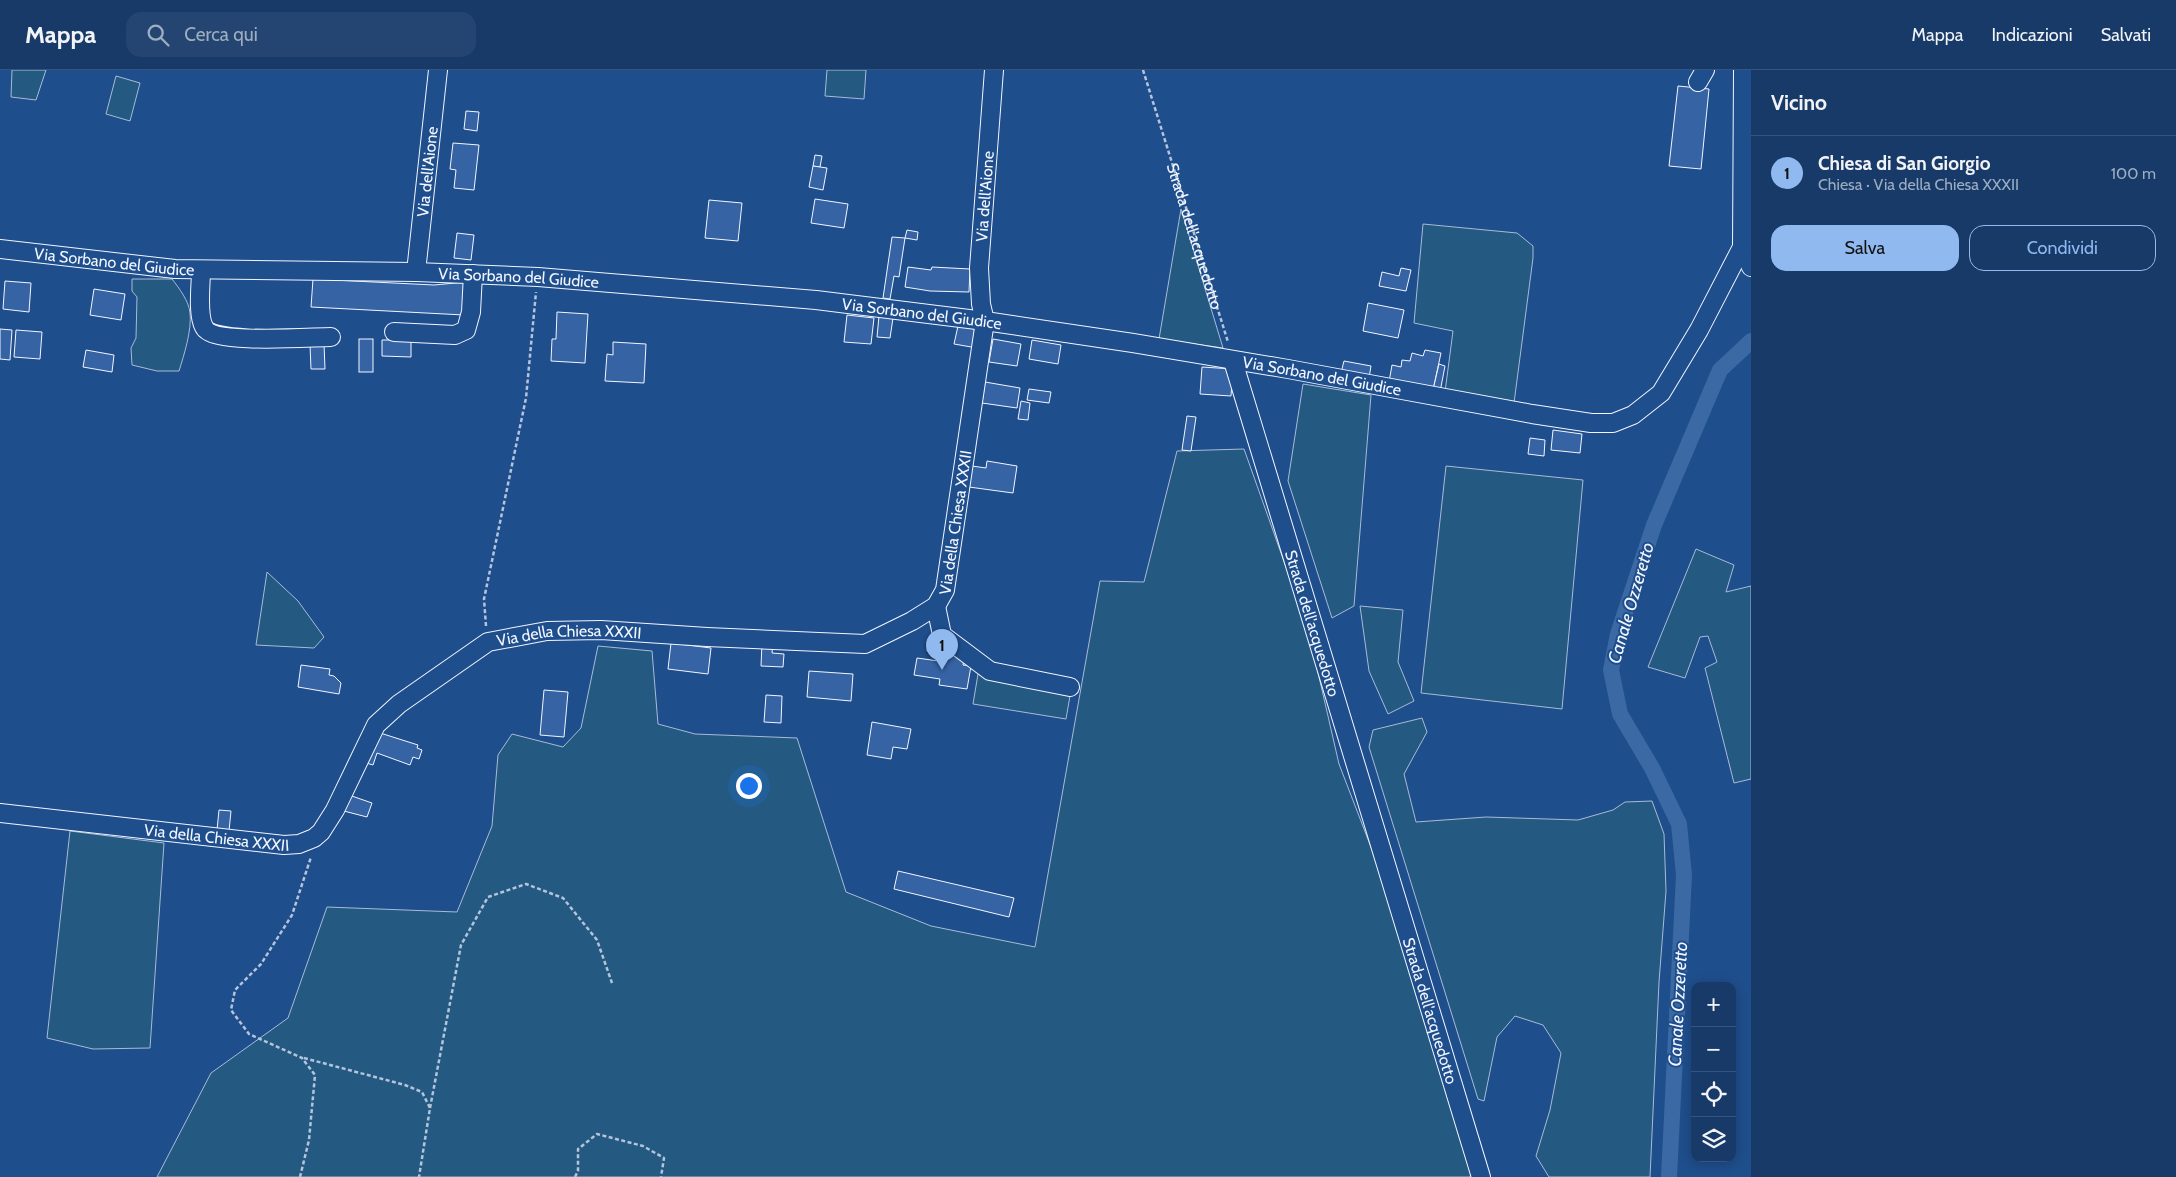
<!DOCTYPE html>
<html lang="it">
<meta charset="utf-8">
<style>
:root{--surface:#173a69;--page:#244571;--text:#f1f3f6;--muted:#9eadc0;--line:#36547d;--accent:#90b9f0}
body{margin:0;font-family:Cabin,sans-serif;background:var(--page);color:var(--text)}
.controls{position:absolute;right:15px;bottom:15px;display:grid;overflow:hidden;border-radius:10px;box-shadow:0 2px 12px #0003}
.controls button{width:45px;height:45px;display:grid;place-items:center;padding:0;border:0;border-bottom:1px solid var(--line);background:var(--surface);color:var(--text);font:25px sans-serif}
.you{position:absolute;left:748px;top:715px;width:18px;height:18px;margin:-12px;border:4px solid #fff;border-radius:50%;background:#1a73e8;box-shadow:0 0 0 8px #1a73e833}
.badge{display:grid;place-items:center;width:32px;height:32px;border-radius:50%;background:var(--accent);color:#111;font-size:16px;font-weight:700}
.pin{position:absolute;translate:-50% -41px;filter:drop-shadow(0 1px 2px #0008)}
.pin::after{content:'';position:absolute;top:26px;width:18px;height:15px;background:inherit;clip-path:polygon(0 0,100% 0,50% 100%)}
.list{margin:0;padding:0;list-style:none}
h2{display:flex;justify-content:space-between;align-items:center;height:65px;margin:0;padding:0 20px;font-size:21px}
h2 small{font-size:16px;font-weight:400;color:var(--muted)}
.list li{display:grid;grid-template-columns:32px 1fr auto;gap:15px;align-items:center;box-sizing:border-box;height:75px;padding:0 20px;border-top:1px solid var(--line)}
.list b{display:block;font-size:19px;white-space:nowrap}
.list p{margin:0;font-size:16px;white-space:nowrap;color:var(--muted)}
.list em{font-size:16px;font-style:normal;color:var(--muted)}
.actions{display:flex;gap:10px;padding:15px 20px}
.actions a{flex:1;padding:11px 0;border:1px solid var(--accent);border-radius:15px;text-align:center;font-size:18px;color:var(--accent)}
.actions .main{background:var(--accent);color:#111}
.icon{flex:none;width:28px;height:28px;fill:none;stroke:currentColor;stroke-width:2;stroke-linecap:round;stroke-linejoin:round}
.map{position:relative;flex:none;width:1751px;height:1107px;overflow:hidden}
header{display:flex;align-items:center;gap:30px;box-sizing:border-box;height:70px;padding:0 25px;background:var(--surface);border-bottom:1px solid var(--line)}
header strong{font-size:24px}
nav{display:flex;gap:28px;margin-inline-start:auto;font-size:18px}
.search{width:350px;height:45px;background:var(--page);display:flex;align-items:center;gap:12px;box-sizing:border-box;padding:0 18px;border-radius:15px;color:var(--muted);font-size:19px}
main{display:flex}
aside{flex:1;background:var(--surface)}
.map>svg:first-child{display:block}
.green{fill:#245a82;stroke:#a8bbd7}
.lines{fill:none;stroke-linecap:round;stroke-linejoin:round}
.canal{stroke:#3b69a3;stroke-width:16}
.building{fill:#3563a3;stroke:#f2f6ff}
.minor-casing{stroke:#f2f6ff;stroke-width:20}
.path{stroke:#b3c4dc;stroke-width:2.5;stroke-dasharray:4 2.5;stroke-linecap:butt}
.minor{stroke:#1f4e8c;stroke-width:18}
.labels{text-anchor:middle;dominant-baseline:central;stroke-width:4;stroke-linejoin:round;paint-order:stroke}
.street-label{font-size:16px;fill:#f2f6ff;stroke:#1f4e8c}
.water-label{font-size:18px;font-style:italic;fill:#f2f6ff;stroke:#1f4e8c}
</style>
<header>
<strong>Mappa</strong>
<div class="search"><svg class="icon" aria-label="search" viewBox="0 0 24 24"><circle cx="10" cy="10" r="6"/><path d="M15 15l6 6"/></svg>Cerca qui</div>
<nav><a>Mappa</a><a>Indicazioni</a><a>Salvati</a></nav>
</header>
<main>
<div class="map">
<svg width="1751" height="1107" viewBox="0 0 1751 1107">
<rect width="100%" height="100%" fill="#1f4e8c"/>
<g class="green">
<polygon points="12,0 46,0 36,30 11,27"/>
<polygon points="827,0 866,0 864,29 825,26"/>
<polygon points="116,6 140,13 130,51 106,44"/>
<polygon points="1181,139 1223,278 1159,269"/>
<polygon points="1423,154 1517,163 1533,176 1533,188 1514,333 1445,322 1453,261 1414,253"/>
<path d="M132,209H172C179,218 189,231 190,243C192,260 184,285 179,301H157L132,295L131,278L136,268L137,227L132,221Z"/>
<polygon points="1303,314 1371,325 1354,536 1332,548 1288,411"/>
<polygon points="1244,379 1308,559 1339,694 1389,824 1473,1095 1470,1107 157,1107 211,1003 288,948 327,837 457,842 492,756 498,685 512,664 563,677 581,658 598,576 652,581 658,654 695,664 797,668 846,822 931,856 1035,877 1100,511 1144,512 1177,381"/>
<polygon points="1446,396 1583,410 1562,639 1421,623"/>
<polygon points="1696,479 1734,495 1726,522 1751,516 1751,709 1734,713 1705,598 1717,592 1708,566 1700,567 1685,608 1648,597"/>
<polygon points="267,502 298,531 324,567 314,578 256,575"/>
<polygon points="1360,536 1403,540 1398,592 1414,631 1388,644 1369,601"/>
<polygon points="978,604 1071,620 1066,649 973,634"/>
<polygon points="1422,648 1427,662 1404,704 1416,752 1486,747 1578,750 1613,740 1625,732 1652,731 1664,764 1666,821 1659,912 1650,1107 1549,1107 1536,1086 1550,1040 1561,983 1543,955 1515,946 1497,967 1484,1031 1478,1029 1369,677 1373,660"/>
<polygon points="70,761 164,773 150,978 93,979 47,968"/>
</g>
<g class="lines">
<polyline class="canal" points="1669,1107 1684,805 1679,754 1652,698 1620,644 1611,600 1618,564 1654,455 1720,300 1751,271"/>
</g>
<g class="building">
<polygon points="1678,16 1709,19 1701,99 1669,96"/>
<polygon points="466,41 479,42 477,61 464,59"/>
<polygon points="453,73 479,75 474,120 454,118 456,100 450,99"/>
<polygon points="815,85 822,86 820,97 813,96"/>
<polygon points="813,96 827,98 823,120 809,117"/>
<polygon points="815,129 848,134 844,158 811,153"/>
<polygon points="709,130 742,133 738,171 705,168"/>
<polygon points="907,160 918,162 917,170 905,168"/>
<polygon points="457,163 474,165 471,190 454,188"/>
<polygon points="892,167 905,168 899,207 894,206 890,229 883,228"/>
<polygon points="908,197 931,200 932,197 970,199 969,222 930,221 905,217"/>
<polygon points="1401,198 1411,200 1406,221 1379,216 1382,202 1399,206"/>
<polygon points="313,209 434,215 466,212 464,245 311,237"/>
<polygon points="5,211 31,213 29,242 3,239"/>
<polygon points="94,219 125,224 121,250 90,245"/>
<polygon points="1368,233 1404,240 1398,268 1363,261"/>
<polygon points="557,242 588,244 585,293 551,291 552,269 556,269"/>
<polygon points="847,245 874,248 871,274 844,272"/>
<polygon points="879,246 893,248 890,268 877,267"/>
<polygon points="958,256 980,260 977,278 954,274"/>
<polygon points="0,259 12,260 10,290 0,289"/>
<polygon points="16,260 42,262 40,289 14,287"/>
<rect x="359" y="269" width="14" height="33"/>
<polygon points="993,269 1021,274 1017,296 989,292"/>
<polygon points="382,270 411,270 411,287 382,286"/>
<polygon points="1032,270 1061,275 1058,294 1029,289"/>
<polygon points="613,272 646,274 644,313 605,311 607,284 613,285"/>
<polygon points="324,274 325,299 311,299 310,275"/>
<polygon points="86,280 114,285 112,302 83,297"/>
<polygon points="1425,280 1441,283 1433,320 1389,312 1392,295 1401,297 1402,290 1410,291 1412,283 1423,286"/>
<polygon points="1344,291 1371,296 1369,308 1341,303"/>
<polygon points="1439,294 1445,296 1440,322 1433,320"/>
<polygon points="1202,297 1233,299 1231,326 1200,324"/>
<polygon points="985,312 1020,318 1017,338 982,333"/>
<polygon points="1029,319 1051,322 1049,333 1027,330"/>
<polygon points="1021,331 1030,333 1028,350 1018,349"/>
<polygon points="1187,346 1196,347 1191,381 1182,380"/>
<polygon points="1553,360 1582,364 1580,383 1551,380"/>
<polygon points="1530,368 1545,370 1544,386 1528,384"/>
<polygon points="987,391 1017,396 1013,423 969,417 972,396 986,398"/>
<polygon points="928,572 940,574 938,583 927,581"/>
<polygon points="671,573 711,578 708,604 668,599"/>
<polygon points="762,573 773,573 772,583 784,584 783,597 761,596"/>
<polygon points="948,580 965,583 963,595 971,596 967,619 939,615 940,609 914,605 917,588 946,592"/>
<polygon points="301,595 330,599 329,605 334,606 341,613 339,624 298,617"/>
<polygon points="809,601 853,604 851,631 807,627"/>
<polygon points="544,620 568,622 564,667 540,665"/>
<polygon points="766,625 782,626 781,653 764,652"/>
<polygon points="872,652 911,659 907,679 893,677 891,689 867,685"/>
<polygon points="377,662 418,675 417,678 422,680 419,689 413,687 410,695 377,683 373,695 363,692"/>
<polygon points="346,724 372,733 367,747 340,740"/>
<polygon points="219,740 231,741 229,761 217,760"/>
<polygon points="898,801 1014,828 1009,847 894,819"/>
</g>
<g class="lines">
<g class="minor-casing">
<g id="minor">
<polyline points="1743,0 1742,177 1751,197"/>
<polyline points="1698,12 1705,0"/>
<path id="s2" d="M0,179L175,199L416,202L538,207L816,230L985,251L1133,273L1288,299L1532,344L1591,353H1613L1633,345L1661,323L1699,260L1742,177"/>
<path d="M201,200C201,215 197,244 204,257C212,275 310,267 331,267"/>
<path id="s3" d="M416,202L438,0"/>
<polyline points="394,262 455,265 466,260 471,242 473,204"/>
<path id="s4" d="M1233,291L1481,1107"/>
<polyline points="936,536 942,565 990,601 1070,617"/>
<path id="s5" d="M0,743L284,775L299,774L314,768L321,762L335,740L376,655L399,634L488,572L547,561L601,560L707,567L865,574L912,551L936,536L945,520L985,251L981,234L979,198L994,0"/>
</g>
</g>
<g class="path">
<path id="s1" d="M1143,0L1228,272"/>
<polyline points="486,556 484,529 526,328 536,222"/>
<polyline points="304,988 405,1015 422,1022 430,1038 419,1107"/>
<polyline points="430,1038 461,875 488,827 526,814 563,828 597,870 612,913"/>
<polyline points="300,1107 309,1070 315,1005 302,988 249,964 231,940 235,920 261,894 292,845 311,787"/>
<polyline points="575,1107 578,1101 578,1079 597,1064 643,1076 664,1088 661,1107"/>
</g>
<use href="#minor" class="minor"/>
</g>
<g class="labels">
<g class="street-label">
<text stroke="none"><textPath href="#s3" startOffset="101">Via dell'Aione</textPath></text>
<text stroke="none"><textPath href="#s5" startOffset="1461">Via dell'Aione</textPath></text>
<text stroke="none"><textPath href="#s1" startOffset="174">Strada dell'acquedotto</textPath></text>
<text stroke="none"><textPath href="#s2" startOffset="115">Via Sorbano del Giudice</textPath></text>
<text stroke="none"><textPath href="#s2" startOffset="520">Via Sorbano del Giudice</textPath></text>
<text stroke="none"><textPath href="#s2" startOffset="925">Via Sorbano del Giudice</textPath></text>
<text stroke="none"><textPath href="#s2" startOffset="1330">Via Sorbano del Giudice</textPath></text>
<text stroke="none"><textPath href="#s5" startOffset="1132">Via della Chiesa XXXII</textPath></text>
<text stroke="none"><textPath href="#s4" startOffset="274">Strada dell'acquedotto</textPath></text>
<text stroke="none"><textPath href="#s5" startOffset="668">Via della Chiesa XXXII</textPath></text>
<text stroke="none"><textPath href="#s5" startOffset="218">Via della Chiesa XXXII</textPath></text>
<text stroke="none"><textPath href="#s4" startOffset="679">Strada dell'acquedotto</textPath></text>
</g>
<g class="water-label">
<text transform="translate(1631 533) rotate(-74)">Canale Ozzeretto</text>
<text transform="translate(1678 934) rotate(-87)">Canale Ozzeretto</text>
</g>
</g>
</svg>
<div class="controls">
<button>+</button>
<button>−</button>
<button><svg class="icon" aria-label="locate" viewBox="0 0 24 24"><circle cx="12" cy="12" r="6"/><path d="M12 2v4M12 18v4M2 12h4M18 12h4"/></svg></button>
<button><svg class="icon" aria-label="layers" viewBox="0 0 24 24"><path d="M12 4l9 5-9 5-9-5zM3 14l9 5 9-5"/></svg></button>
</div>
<div class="you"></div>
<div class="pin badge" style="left:942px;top:600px">1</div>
</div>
<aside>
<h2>Vicino<small></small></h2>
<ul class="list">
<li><span class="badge">1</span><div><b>Chiesa di San Giorgio</b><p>Chiesa · Via della Chiesa XXXII</p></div><em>100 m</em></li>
</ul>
<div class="actions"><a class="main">Salva</a><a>Condividi</a></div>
</aside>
</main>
